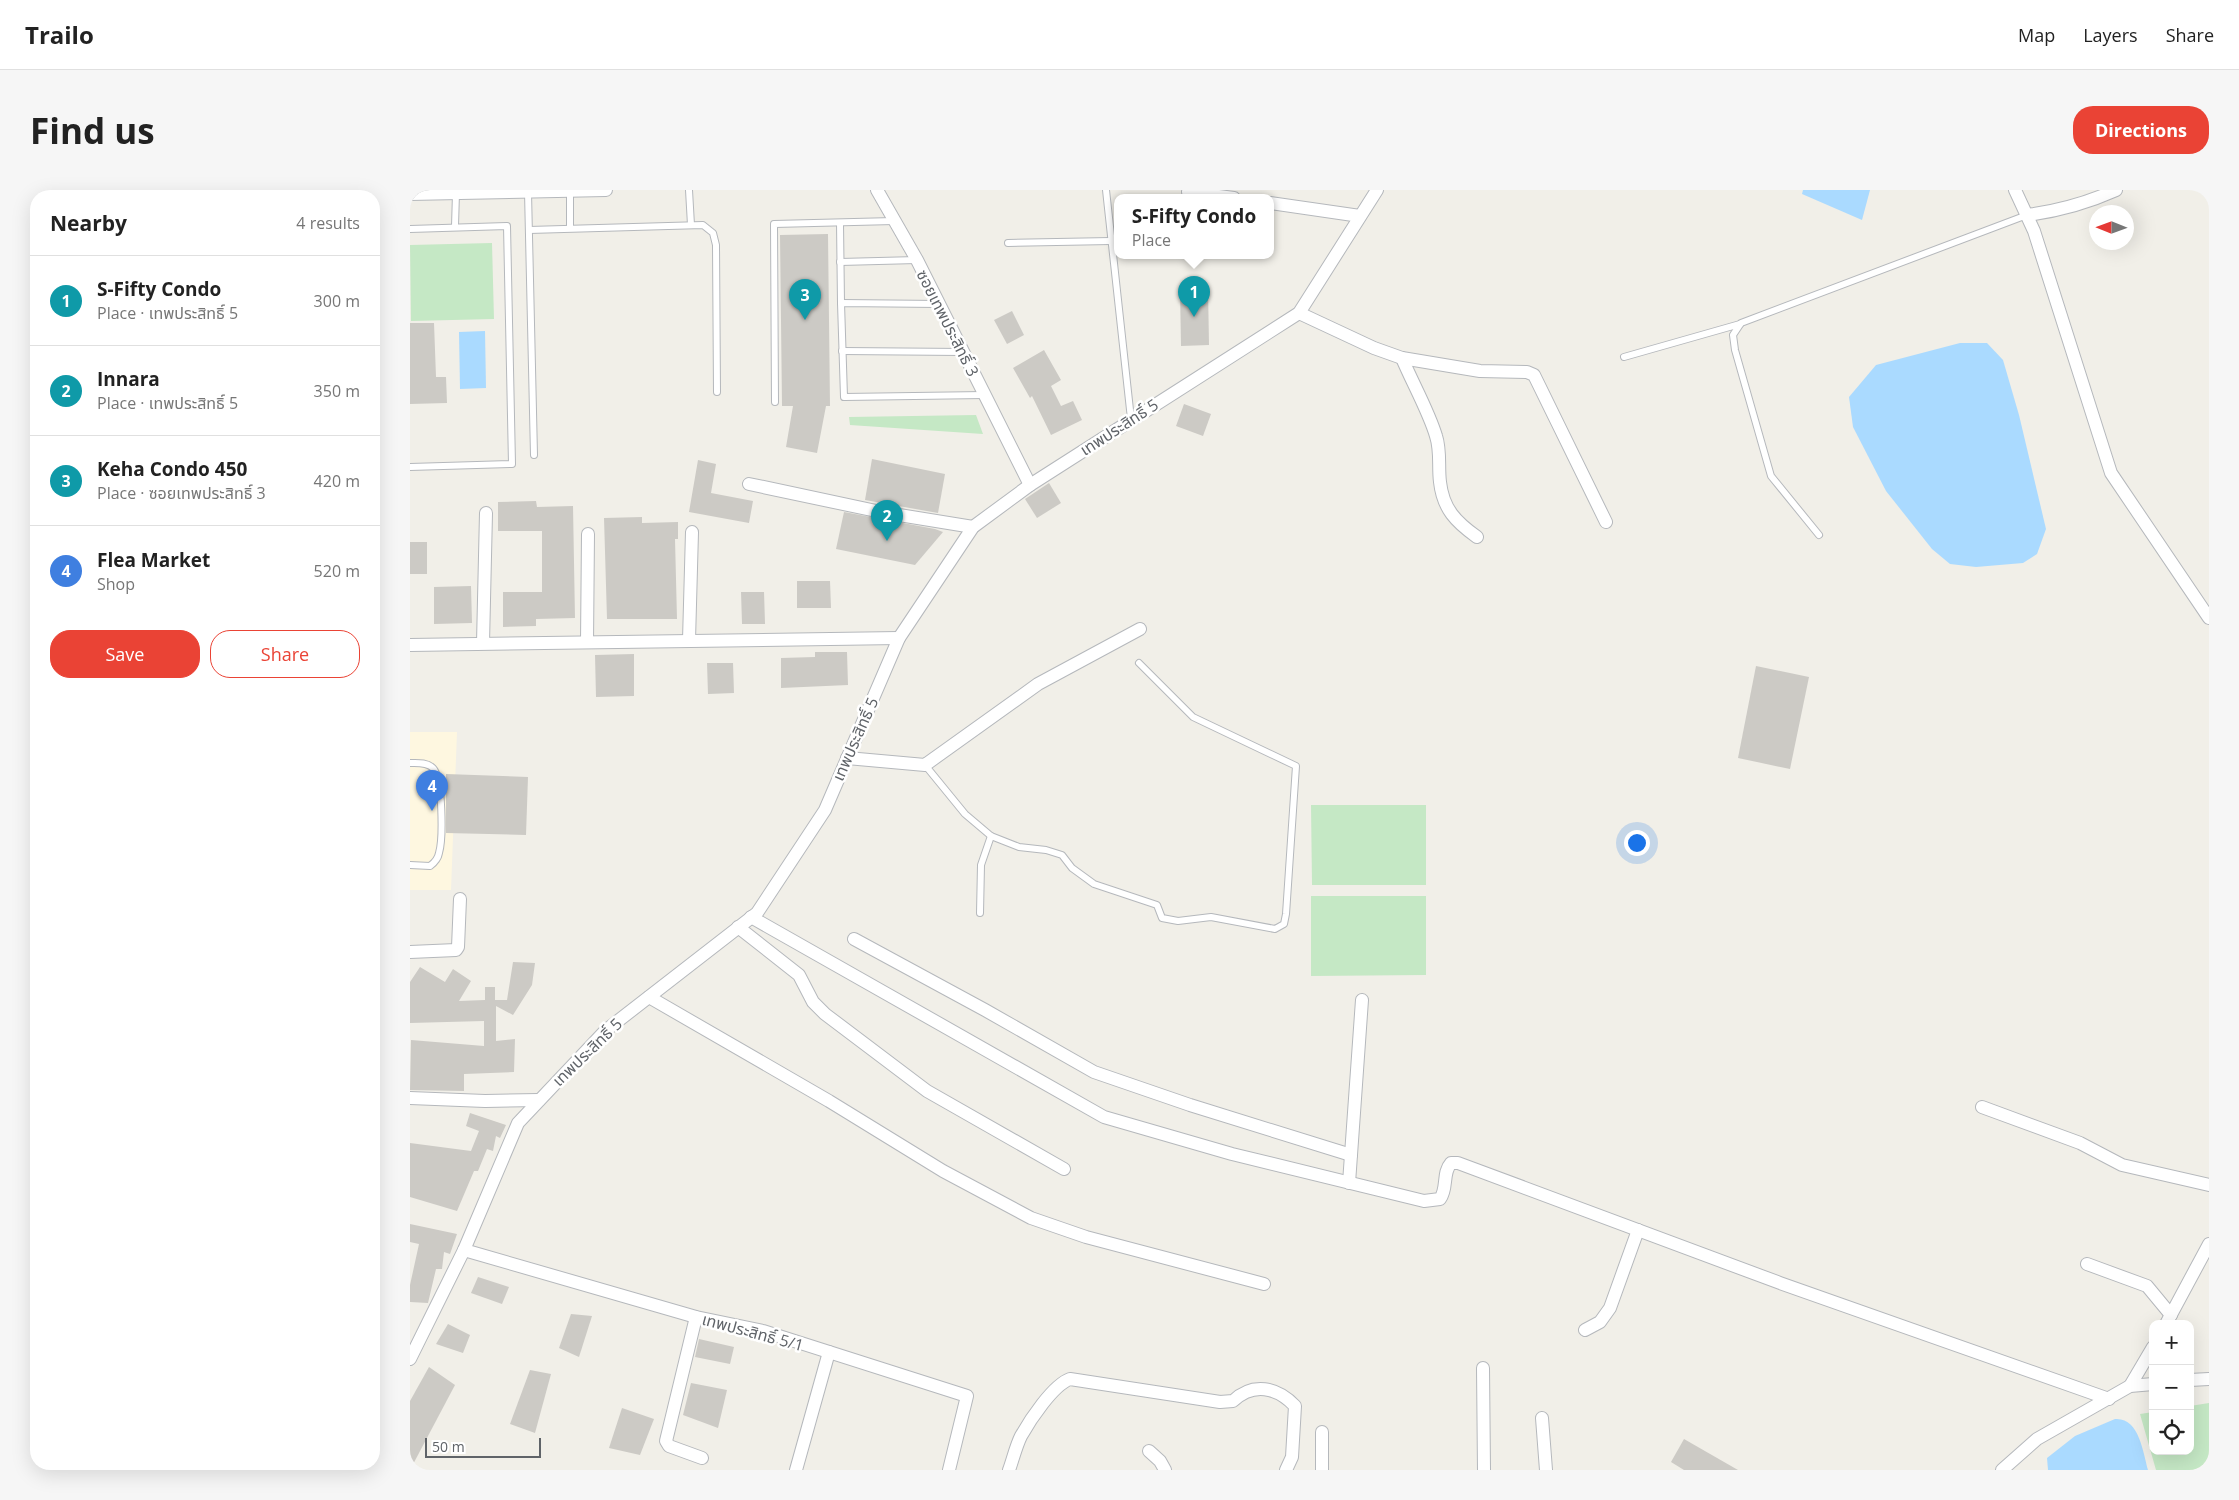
<!DOCTYPE html>
<meta charset="utf-8">
<style>
:root{--surface:#fff;--page:#f6f6f6;--text:#222;--muted:#767676;--line:#e0e0e0;--accent:#ea4335}
body{margin:0;font-family:"Open Sans","Noto Sans Thai",sans-serif;background:var(--page);color:var(--text)}
.controls{position:absolute;right:15px;bottom:15px;display:grid;overflow:hidden;border-radius:10px;box-shadow:0 5px 20px #0002}
.controls button{width:45px;height:45px;display:grid;place-items:center;padding:0;border:0;border-bottom:1px solid var(--line);background:var(--surface);color:var(--text);font:25px sans-serif}
.compass{position:absolute;left:1679px;top:15px;width:45px;height:45px;border-radius:50%;background:var(--surface);box-shadow:0 5px 20px #0002;rotate:271deg}
.scale{position:absolute;left:15px;bottom:12px;width:116px;box-sizing:border-box;padding-left:5px;border:2px solid #5f6368;border-top:0;font-size:14px;line-height:18px;white-space:nowrap;color:#5f6368;-webkit-text-stroke:4px #fff;paint-order:stroke}
.you{position:absolute;left:1226px;top:652px;width:18px;height:18px;margin:-12px;border:4px solid #fff;border-radius:50%;background:#1a73e8;box-shadow:0 0 0 8px #1a73e833}
.badge{display:grid;place-items:center;width:32px;height:32px;border-radius:50%;background:var(--accent);color:#fff;font-size:16px;font-weight:700}
.pin{position:absolute;translate:-50% -41px;filter:drop-shadow(0 1px 2px #0008)}
.pin::after{content:'';position:absolute;top:26px;width:18px;height:15px;background:inherit;clip-path:polygon(0 0,100% 0,50% 100%)}
.popup{position:absolute;left:704px;top:4px;width:160px;height:65px;box-sizing:border-box;display:grid;place-content:center;border-radius:10px;background:var(--surface);filter:drop-shadow(0 1px 4px #0005);font-size:16px;white-space:nowrap;color:var(--muted)}
.popup b{font-size:19px;color:var(--text)}
.popup::after{content:'';position:absolute;left:50%;top:100%;margin-left:-10px;border:10px solid transparent;border-top-color:var(--surface)}
.list{margin:0;padding:0;list-style:none}
h2{display:flex;justify-content:space-between;align-items:center;height:65px;margin:0;padding:0 20px;font-size:21px}
h2 small{font-size:16px;font-weight:400;color:var(--muted)}
.list li{display:grid;grid-template-columns:32px 1fr auto;gap:15px;align-items:center;box-sizing:border-box;height:90px;padding:0 20px;border-top:1px solid var(--line)}
.list b{display:block;font-size:19px;white-space:nowrap}
.list p{margin:0;font-size:16px;white-space:nowrap;color:var(--muted)}
.list em{font-size:16px;font-style:normal;color:var(--muted)}
.actions{display:flex;gap:10px;padding:15px 20px}
.actions a{flex:1;padding:11px 0;border:1px solid var(--accent);border-radius:20px;text-align:center;font-size:18px;color:var(--accent)}
.actions .main{background:var(--accent);color:#fff}
.icon{flex:none;width:28px;height:28px;fill:none;stroke:currentColor;stroke-width:2;stroke-linecap:round;stroke-linejoin:round}
.map{position:relative;flex:none;width:1799px;height:1280px;overflow:hidden;border-radius:20px}
header{display:flex;align-items:center;gap:30px;box-sizing:border-box;height:70px;padding:0 25px;background:var(--surface);border-bottom:1px solid var(--line)}
header strong{font-size:24px}
nav{display:flex;gap:28px;margin-inline-start:auto;font-size:18px}
.intro{display:flex;align-items:center;justify-content:space-between;box-sizing:border-box;height:120px;padding:0 30px}
h1{margin:0;font-size:35px}
.button{padding:12px 22px;border-radius:20px;background:var(--accent);color:#fff;font-size:18px;font-weight:700}
main{display:flex;gap:30px;padding:0 30px}
aside{flex:1;background:var(--surface);border-radius:20px;box-shadow:0 5px 20px #0002}
.map>svg:first-child{display:block}
.commercial{fill:#fef7e0}
.green{fill:#c5e8c5}
.water{fill:#aadaff}
.building{fill:#cccac5}
.lines{fill:none;stroke-linecap:round;stroke-linejoin:round}
.service-casing{stroke:#b5b8bc;stroke-width:8}
.minor-casing{stroke:#b5b8bc;stroke-width:14}
.service{stroke:#fff;stroke-width:6}
.minor{stroke:#fff;stroke-width:12}
.labels{text-anchor:middle;dominant-baseline:central;stroke-width:5;stroke-linejoin:round;paint-order:stroke}
.street-label{font-size:16px;fill:#5f6368;stroke:#fff}
</style>
<header>
<strong>Trailo</strong>
<nav><a>Map</a><a>Layers</a><a>Share</a></nav>
</header>
<div class="intro"><h1>Find us</h1><a class="button">Directions</a></div>
<main>
<aside>
<h2>Nearby<small>4 results</small></h2>
<ul class="list">
<li><span class="badge" style="background:#0f9aa8">1</span><div><b>S-Fifty Condo</b><p>Place · เทพประสิทธิ์ 5</p></div><em>300 m</em></li>
<li><span class="badge" style="background:#0f9aa8">2</span><div><b>Innara</b><p>Place · เทพประสิทธิ์ 5</p></div><em>350 m</em></li>
<li><span class="badge" style="background:#0f9aa8">3</span><div><b>Keha Condo 450</b><p>Place · ซอยเทพประสิทธิ์ 3</p></div><em>420 m</em></li>
<li><span class="badge" style="background:#3f7fe0">4</span><div><b>Flea Market</b><p>Shop</p></div><em>520 m</em></li>
</ul>
<div class="actions"><a class="main">Save</a><a>Share</a></div>
</aside>
<div class="map">
<svg width="1799" height="1280" viewBox="0 0 1799 1280">
<rect width="100%" height="100%" fill="#f1efe8"/>
<polygon class="commercial" points="0,542 47,542 41,700 0,700"/>
<g class="green">
<polygon points="82,53 84,129 1,131 0,55"/>
<polygon points="566,225 573,244 440,235 439,227"/>
<polygon points="901,615 1016,615 1016,695 902,695"/>
<polygon points="901,706 1016,706 1016,785 901,786"/>
<polygon points="1799,1213 1799,1280 1746,1280 1730,1224 1743,1222 1743,1261 1780,1261 1780,1216"/>
</g>
<g class="water">
<polygon points="1393,0 1460,0 1452,30 1392,4"/>
<polygon points="75,141 76,198 50,199 49,142"/>
<polygon points="1550,153 1577,153 1593,170 1609,225 1636,339 1627,364 1613,373 1566,377 1540,374 1522,359 1476,301 1443,237 1439,207 1466,175"/>
<path d="M1705,1229C1729,1227 1733,1262 1738,1280H1638L1637,1268L1665,1246Z"/>
</g>
<g class="building">
<polygon points="418,44 420,216 416,216 407,263 376,257 383,216 372,216 370,45"/>
<polygon points="798,98 799,155 771,156 770,99"/>
<polygon points="602,121 614,145 597,154 584,130"/>
<polygon points="0,133 24,133 26,187 36,187 37,213 0,214"/>
<polygon points="634,160 651,190 641,196 651,216 663,211 672,230 641,245 622,206 620,208 603,178"/>
<polygon points="774,214 801,224 793,246 766,236"/>
<polygon points="462,269 535,284 528,323 455,310"/>
<polygon points="288,270 306,274 301,303 343,311 339,333 279,322"/>
<polygon points="639,293 651,313 627,328 615,309"/>
<polygon points="126,311 127,317 163,316 165,428 126,429 126,436 93,437 93,402 132,402 132,341 88,341 88,312"/>
<polygon points="434,322 525,339 533,342 505,375 426,359"/>
<polygon points="232,327 232,333 268,332 268,349 265,349 267,429 197,429 194,328"/>
<rect x="0" y="352" width="17" height="32"/>
<polygon points="387,391 420,391 421,418 387,418"/>
<polygon points="61,396 62,433 24,434 24,397"/>
<polygon points="331,402 354,402 355,434 332,434"/>
<polygon points="405,462 437,462 438,495 371,498 371,468 405,467"/>
<polygon points="224,464 224,506 186,507 185,465"/>
<polygon points="297,473 323,473 324,503 298,504"/>
<polygon points="1346,476 1399,487 1380,579 1328,568"/>
<polygon points="36,584 118,587 116,645 36,643"/>
<polygon points="103,772 125,773 122,795 103,825 86,816 86,851 105,849 104,882 54,884 54,901 0,900 1,850 74,856 74,831 0,833 0,792 10,777 35,792 43,779 61,791 49,811 75,810 75,797 85,797 85,810 97,810"/>
<polygon points="60,923 96,935 90,948 86,946 83,961 77,959 68,981 64,981 47,1021 0,1007 0,953 61,961 69,941 56,936"/>
<polygon points="0,1034 47,1044 40,1064 34,1062 32,1079 26,1079 18,1113 0,1112 0,1095 9,1054 0,1052"/>
<polygon points="68,1087 99,1097 92,1114 61,1103"/>
<polygon points="161,1124 182,1126 169,1167 149,1158"/>
<polygon points="38,1134 60,1145 53,1163 26,1154"/>
<polygon points="289,1149 324,1157 320,1174 285,1167"/>
<polygon points="19,1177 45,1195 0,1280 0,1211"/>
<polygon points="120,1180 141,1184 125,1243 100,1234"/>
<polygon points="281,1193 317,1200 308,1238 273,1225"/>
<polygon points="212,1218 244,1229 230,1265 199,1258"/>
<polygon points="1274,1249 1328,1280 1274,1280 1261,1272"/>
</g>
<g class="lines">
<g class="service-casing">
<g id="service">
<polyline points="279,0 281,35"/>
<polyline points="696,0 721,229"/>
<polyline points="118,2 124,265"/>
<polyline points="160,2 160,38"/>
<polyline points="430,33 431,113"/>
<polyline points="45,36 46,3"/>
<polyline points="0,39 97,36 102,274 0,277"/>
<polyline points="119,40 293,35 303,43 306,55 307,202"/>
<polyline points="598,53 701,51"/>
<polyline points="430,72 507,70"/>
<polyline points="529,114 431,113 434,207 574,205"/>
<polyline points="432,161 553,162"/>
<polyline points="1214,167 1330,134"/>
<polyline points="365,212 364,34 484,31"/>
<polyline points="1409,345 1361,286 1325,160 1323,145 1331,133 1617,25"/>
<path d="M0,573C7,573 17,572 23,578C33,588 33,649 29,663C28,669 24,673 20,676L0,675"/>
<polyline points="515,575 555,624 581,646 609,657 636,660 652,665 662,678 684,694 747,715 752,728 768,731 801,727 865,739 874,734 876,724 886,576 783,527 729,473"/>
<polyline points="570,723 571,675 581,646"/>
</g>
</g>
<g class="minor-casing">
<g id="minor">
<polyline points="467,0 507,70 620,295"/>
<polyline points="1605,0 1624,41 1701,283 1799,428"/>
<polyline points="778,2 824,8"/>
<polyline points="0,4 196,0"/>
<polyline points="860,13 950,26"/>
<path d="M1617,25C1648,21 1677,13 1706,0"/>
<polyline points="889,123 964,158 992,168 1070,181 1117,182 1124,185 1196,332"/>
<path d="M992,168C1002,192 1019,222 1026,246C1031,261 1028,276 1030,292C1033,319 1046,332 1067,347"/>
<polyline points="339,294 471,322 563,337"/>
<polyline points="279,450 282,342"/>
<polyline points="177,452 178,344"/>
<polyline points="73,453 76,323"/>
<polyline points="0,455 489,448"/>
<polyline points="437,568 515,575 628,494 730,439"/>
<path d="M341,727L694,927L822,964L1014,1011L1030,1009C1038,998 1032,983 1041,973H1048L1370,1093L1699,1209"/>
<polyline points="328,737 389,785 403,812 415,824 517,901 654,979"/>
<polyline points="444,749 575,820 684,882 780,915 941,965"/>
<polyline points="0,762 46,760 48,757 50,709"/>
<polyline points="239,807 419,911 533,981 621,1028 676,1047 854,1094"/>
<polyline points="0,908 75,911 129,910"/>
<polyline points="1572,917 1670,953 1712,975 1799,995"/>
<polyline points="939,993 952,810"/>
<polyline points="54,1060 286,1127 353,1141 557,1206 539,1280"/>
<polyline points="1677,1074 1737,1096 1761,1125"/>
<polyline points="286,1127 256,1251 259,1256 292,1268"/>
<polyline points="1756,1134 1799,1054"/>
<polyline points="1175,1140 1190,1132 1200,1118 1228,1040"/>
<polyline points="0,1169 54,1060 108,933 195,841 347,723 415,620 489,448 563,337 620,295 889,123 967,0"/>
<polyline points="1073,1178 1074,1280"/>
<polyline points="1780,1190 1799,1189"/>
<polyline points="1720,1196 1743,1157"/>
<polyline points="1132,1228 1136,1280"/>
<polyline points="739,1261 750,1271 755,1280"/>
<polyline points="386,1280 419,1162"/>
<path d="M599,1280C603,1269 606,1256 611,1246C620,1230 643,1195 660,1189L810,1212L823,1211C843,1192 867,1197 885,1216L882,1267L876,1280"/>
<polyline points="912,1280 912,1242"/>
<polyline points="1592,1280 1627,1249 1720,1196 1743,1194"/>
</g>
</g>
<use href="#service" class="service"/>
<use href="#minor" class="minor"/>
</g>
<g class="labels">
<g class="street-label">
<text transform="translate(538 133) rotate(63)">ซอยเทพประสิทธิ์ 3</text>
<text transform="translate(709 237) rotate(-33)">เทพประสิทธิ์ 5</text>
<text transform="translate(445 549) rotate(-66)">เทพประสิทธิ์ 5</text>
<text transform="translate(177 862) rotate(-44)">เทพประสิทธิ์ 5</text>
<text transform="translate(343 1142) rotate(15)">เทพประสิทธิ์ 5/1</text>
</g>
</g>
</svg>
<div class="controls">
<button>+</button>
<button>−</button>
<button><svg class="icon" aria-label="locate" viewBox="0 0 24 24"><circle cx="12" cy="12" r="6"/><path d="M12 2v4M12 18v4M2 12h4M18 12h4"/></svg></button>
</div>
<svg class="compass" viewBox="-18 -18 36 36"><path d="M0-13l5 13h-10z" fill="#e53935"/><path d="M0 13l5-13h-10z" fill="#767676"/></svg>
<div class="scale">50 m</div>
<div class="you"></div>
<div class="pin badge" style="left:784px;top:127px;background:#0f9aa8">1</div>
<div class="popup"><b>S-Fifty Condo</b>Place</div>
<div class="pin badge" style="left:477px;top:351px;background:#0f9aa8">2</div>
<div class="pin badge" style="left:395px;top:130px;background:#0f9aa8">3</div>
<div class="pin badge" style="left:22px;top:621px;background:#3f7fe0">4</div>
</div>
</main>
